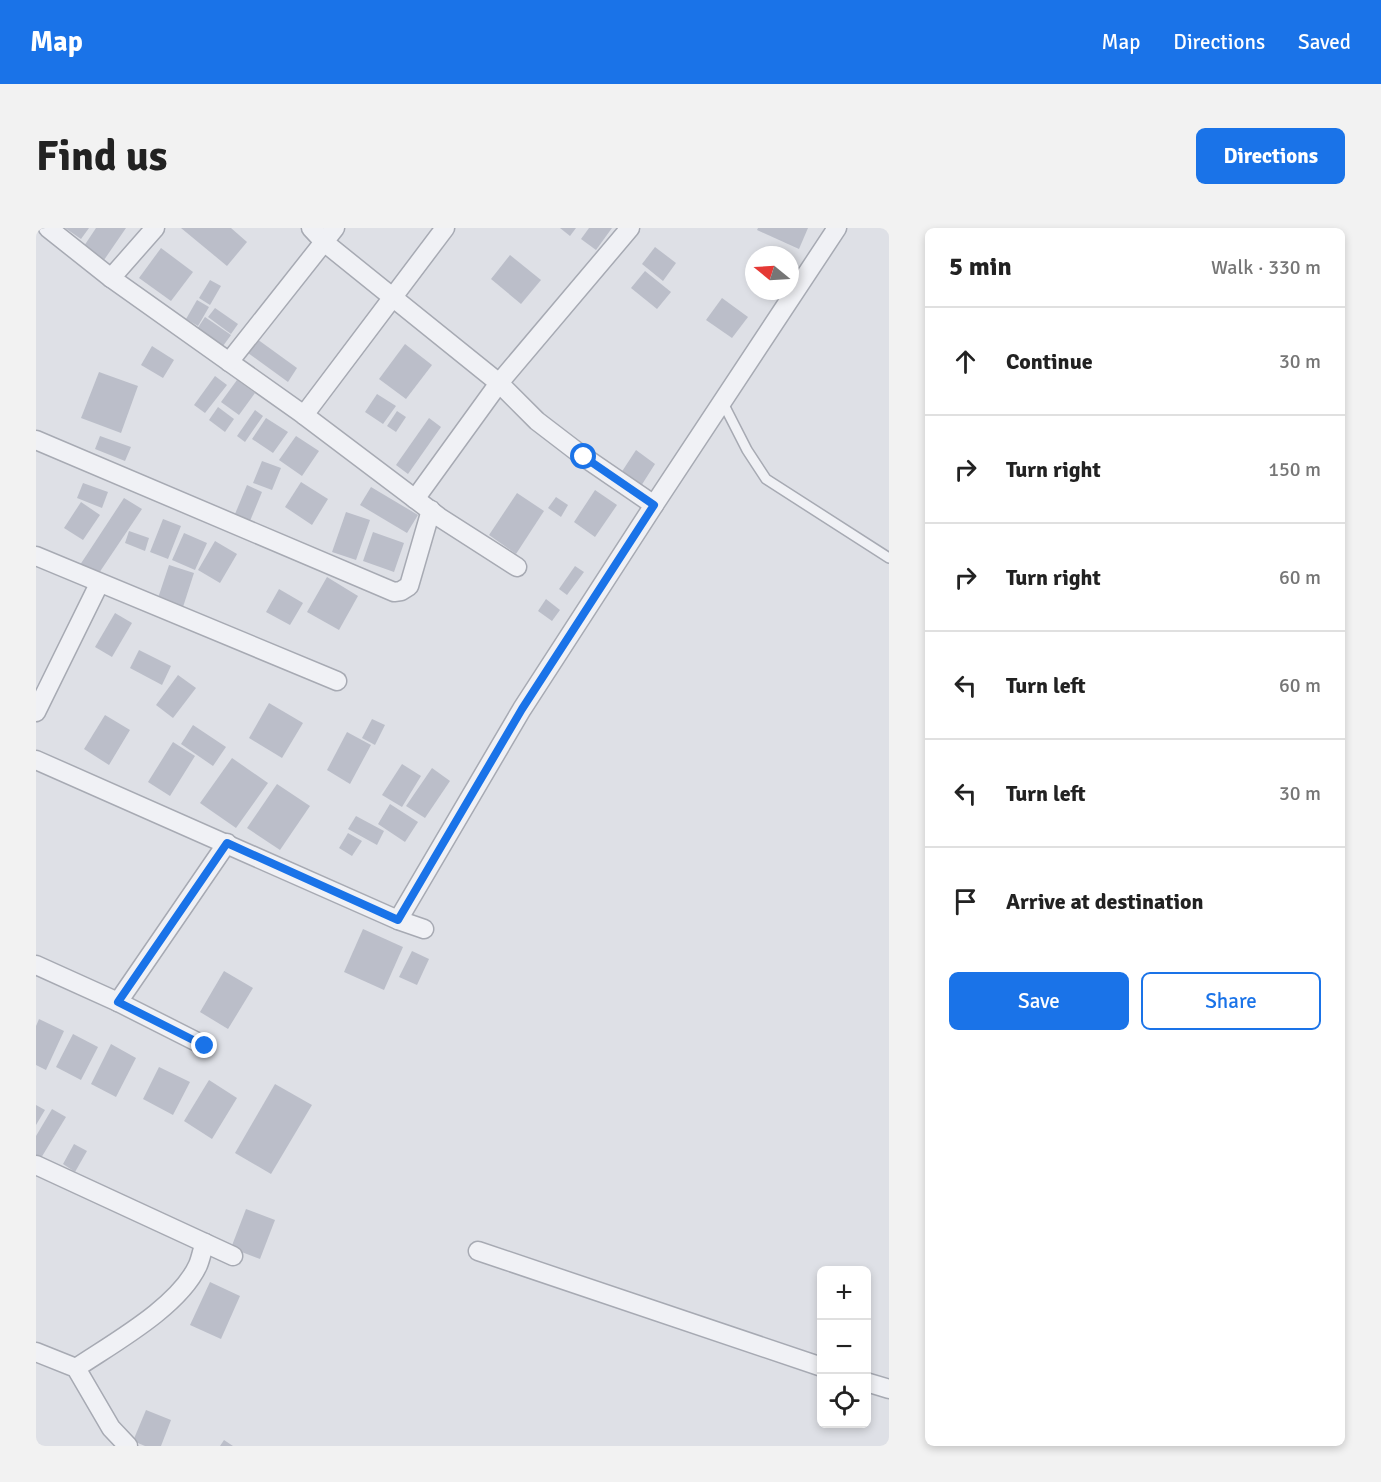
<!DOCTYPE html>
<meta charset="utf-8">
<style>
:root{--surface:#fff;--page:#f2f2f2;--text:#222;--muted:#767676;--line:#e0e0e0;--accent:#1a73e8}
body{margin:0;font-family:Signika,sans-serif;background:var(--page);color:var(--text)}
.controls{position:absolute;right:18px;bottom:18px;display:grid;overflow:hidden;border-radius:9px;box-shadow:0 3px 9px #0003}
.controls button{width:54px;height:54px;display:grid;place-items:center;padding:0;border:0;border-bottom:2px solid var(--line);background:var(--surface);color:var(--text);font:30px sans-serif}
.compass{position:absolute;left:709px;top:18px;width:54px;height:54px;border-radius:50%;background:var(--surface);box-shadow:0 3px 9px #0003;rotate:288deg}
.stop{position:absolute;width:18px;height:18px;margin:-14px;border:4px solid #1a73e8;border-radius:50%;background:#fff}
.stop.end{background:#1a73e8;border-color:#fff;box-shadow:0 2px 6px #0008}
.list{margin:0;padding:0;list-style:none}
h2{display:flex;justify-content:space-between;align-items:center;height:78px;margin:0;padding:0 24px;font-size:26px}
h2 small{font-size:20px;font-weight:400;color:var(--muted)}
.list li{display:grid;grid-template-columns:39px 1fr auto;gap:18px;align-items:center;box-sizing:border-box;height:108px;padding:0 24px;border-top:2px solid var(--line)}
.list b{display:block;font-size:22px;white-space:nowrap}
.list em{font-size:20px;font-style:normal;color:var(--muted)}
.actions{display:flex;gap:12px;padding:18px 24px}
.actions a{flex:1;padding:14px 0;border:2px solid var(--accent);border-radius:9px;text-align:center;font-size:21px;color:var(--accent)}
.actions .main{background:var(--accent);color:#fff}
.icon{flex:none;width:33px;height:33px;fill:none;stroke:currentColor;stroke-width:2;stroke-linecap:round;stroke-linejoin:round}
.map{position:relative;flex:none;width:853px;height:1218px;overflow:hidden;border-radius:9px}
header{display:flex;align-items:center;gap:36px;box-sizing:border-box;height:84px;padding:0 30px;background:var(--accent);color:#fff}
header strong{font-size:28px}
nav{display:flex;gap:33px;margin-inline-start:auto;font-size:21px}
.intro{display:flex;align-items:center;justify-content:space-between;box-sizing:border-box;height:144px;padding:0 36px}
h1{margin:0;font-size:42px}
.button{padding:15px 27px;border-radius:9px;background:var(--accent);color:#fff;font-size:21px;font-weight:700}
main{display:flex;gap:36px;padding:0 36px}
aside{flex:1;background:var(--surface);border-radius:9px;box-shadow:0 3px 9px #0003}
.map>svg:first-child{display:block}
.building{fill:#bbbec9}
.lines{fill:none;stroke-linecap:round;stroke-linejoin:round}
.lane-casing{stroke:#a7aab3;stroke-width:12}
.street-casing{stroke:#a7aab3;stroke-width:21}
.lane{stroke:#f0f1f5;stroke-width:9}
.street{stroke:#f0f1f5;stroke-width:18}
.route{stroke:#1a73e8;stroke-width:8}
</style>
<header>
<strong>Map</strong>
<nav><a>Map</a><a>Directions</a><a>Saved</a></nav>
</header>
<div class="intro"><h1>Find us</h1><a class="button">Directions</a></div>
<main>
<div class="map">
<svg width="853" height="1218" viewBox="0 0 853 1218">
<rect width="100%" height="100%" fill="#dee0e6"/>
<g class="building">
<polygon points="29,0 53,0 45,11"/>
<polygon points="60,0 90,0 68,32 48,18"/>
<polygon points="145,0 195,0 211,14 191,38"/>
<polygon points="524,0 540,0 534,8"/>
<polygon points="553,0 576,0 560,22 545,11"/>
<polygon points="722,0 772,0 763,21 721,2"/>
<polygon points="619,19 640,35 627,53 606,36"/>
<polygon points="125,20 157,44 135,73 103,50"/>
<polygon points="474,27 505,52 485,76 455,51"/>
<polygon points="609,43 635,64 621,81 595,60"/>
<polygon points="174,52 185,58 174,77 163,70"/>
<polygon points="686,70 712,89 696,110 670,92"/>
<polygon points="161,72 173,79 162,98 150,91"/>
<polygon points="179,80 202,96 195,106 172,89"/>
<polygon points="169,89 195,107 187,118 161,101"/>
<polygon points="221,111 261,140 252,154 212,125"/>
<polygon points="369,116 396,137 370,171 343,151"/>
<polygon points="116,118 138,132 127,150 105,137"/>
<polygon points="63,144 102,158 85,205 45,190"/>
<polygon points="179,148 191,157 169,185 158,177"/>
<polygon points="201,152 219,165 203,187 185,174"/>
<polygon points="341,166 360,178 347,196 329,184"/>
<polygon points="182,179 198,191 189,204 173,192"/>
<polygon points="219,182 227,188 209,214 201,208"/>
<polygon points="361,183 370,189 360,204 351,198"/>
<polygon points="230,190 252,204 237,225 216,211"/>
<polygon points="393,190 405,199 372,246 360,237"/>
<polygon points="64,208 95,219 89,233 59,221"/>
<polygon points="260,208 283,223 266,248 243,232"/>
<polygon points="600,222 619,236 605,258 585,245"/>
<polygon points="226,233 245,240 236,262 217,255"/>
<polygon points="265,254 292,271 276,297 249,279"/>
<polygon points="47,255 72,264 66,280 41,270"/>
<polygon points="211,257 226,264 214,293 199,286"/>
<polygon points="335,259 382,287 371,305 324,277"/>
<polygon points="559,262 581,277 559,309 538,294"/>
<polygon points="481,265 508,283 480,326 453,307"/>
<polygon points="520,269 532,277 525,289 512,280"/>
<polygon points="88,270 106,281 59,351 42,340"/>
<polygon points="45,274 64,287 47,312 28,300"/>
<polygon points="310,284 334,292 320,332 296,324"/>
<polygon points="127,291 145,298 132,331 114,324"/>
<polygon points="93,303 113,310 109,323 89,315"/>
<polygon points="337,304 368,315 358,344 327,333"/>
<polygon points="148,305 171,315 159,342 136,332"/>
<polygon points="179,313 201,326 184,355 162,342"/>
<polygon points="133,337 158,345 147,379 122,370"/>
<polygon points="539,338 548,344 531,367 523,361"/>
<polygon points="291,349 322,368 303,402 271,384"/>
<polygon points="243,361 267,375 254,397 230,384"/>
<polygon points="510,371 524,382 516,393 502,383"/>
<polygon points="79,385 96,395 76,429 59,419"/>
<polygon points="103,422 135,438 126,457 94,440"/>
<polygon points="142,447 160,460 137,490 120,477"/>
<polygon points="233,475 267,495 246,530 213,510"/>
<polygon points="69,487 94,502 73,537 48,521"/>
<polygon points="336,491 349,497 339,517 326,510"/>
<polygon points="157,497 190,519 177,538 145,516"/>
<polygon points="311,504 335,517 314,556 291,542"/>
<polygon points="137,514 159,528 134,568 112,554"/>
<polygon points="196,530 232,555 200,600 164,575"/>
<polygon points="366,536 385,548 366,579 346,567"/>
<polygon points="396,540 414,553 389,590 370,578"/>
<polygon points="241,556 274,578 244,622 211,600"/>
<polygon points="354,576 382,594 369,614 342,596"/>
<polygon points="320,588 348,603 341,617 312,601"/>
<polygon points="312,605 326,613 316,628 303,620"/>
<polygon points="327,701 367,719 348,762 308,744"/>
<polygon points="376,723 393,731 381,757 363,749"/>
<polygon points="188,743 217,760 192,801 164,784"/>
<polygon points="3,791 28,803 10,842 0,837 0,798"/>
<polygon points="37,806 62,819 45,852 20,839"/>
<polygon points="75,816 100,830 80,869 55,856"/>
<polygon points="123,839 154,854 137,887 107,871"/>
<polygon points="173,852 201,870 176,911 148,893"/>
<polygon points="239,856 276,877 235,946 199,925"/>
<polygon points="0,877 9,882 0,897"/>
<polygon points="16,881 30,889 5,930 0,927 0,908"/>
<polygon points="38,916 51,923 39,944 27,936"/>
<polygon points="210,981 239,992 224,1031 195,1020"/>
<polygon points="174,1054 204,1068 185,1111 154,1097"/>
<polygon points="110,1182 135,1192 125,1218 109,1218 97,1213"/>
<polygon points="188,1212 197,1218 184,1218"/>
</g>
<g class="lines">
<g class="lane-casing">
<polyline id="lane" points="687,175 711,222 730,251 853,330"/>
</g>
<g class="street-casing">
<g id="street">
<polyline points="12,0 75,50 268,187 403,289 481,339"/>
<polyline points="275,0 288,14 463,155 501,193 548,229 618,277"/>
<polyline points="75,50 119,0"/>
<polyline points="193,134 299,0"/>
<polyline points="268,187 409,0"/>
<polyline points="0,212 358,364 365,363 373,358 395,282"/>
<polyline points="379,271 463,155 594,0"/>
<polyline points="0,328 301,453"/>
<polyline points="0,484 63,356"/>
<polyline points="0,532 362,692 388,701"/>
<polyline points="362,692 486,481 618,277 801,0"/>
<polyline points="0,737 82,774 169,818"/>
<polyline points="82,774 191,615"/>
<polyline points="0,937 197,1028"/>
<polyline points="442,1023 786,1139"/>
<polyline points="0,1124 40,1140 75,1200 92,1218"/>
<path d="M40,1140C77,1115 143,1079 162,1037C165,1030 166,1022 169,1015"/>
<polyline points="830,1154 853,1161"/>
</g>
</g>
<use href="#lane" class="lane"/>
<use href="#street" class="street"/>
</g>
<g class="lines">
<polyline class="route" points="169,818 82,774 191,615 362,692 486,481 618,277 548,229"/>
</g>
</svg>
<div class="controls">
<button>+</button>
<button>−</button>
<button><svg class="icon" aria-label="locate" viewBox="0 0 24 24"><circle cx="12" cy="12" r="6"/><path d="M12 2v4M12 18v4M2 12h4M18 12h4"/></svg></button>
</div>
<svg class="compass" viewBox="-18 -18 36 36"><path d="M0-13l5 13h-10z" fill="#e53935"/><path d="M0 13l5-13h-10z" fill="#767676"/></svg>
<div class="stop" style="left:548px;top:229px"></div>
<div class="stop end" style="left:169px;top:818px"></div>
</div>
<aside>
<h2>5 min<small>Walk · 330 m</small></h2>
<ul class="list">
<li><svg class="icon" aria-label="ahead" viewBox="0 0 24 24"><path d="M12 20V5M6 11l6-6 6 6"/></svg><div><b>Continue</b></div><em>30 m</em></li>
<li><svg class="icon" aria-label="right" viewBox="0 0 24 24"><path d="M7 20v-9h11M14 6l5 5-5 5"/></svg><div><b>Turn right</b></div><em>150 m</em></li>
<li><svg class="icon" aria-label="right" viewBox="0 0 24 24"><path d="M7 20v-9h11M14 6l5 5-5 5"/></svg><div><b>Turn right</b></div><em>60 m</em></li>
<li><svg class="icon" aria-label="left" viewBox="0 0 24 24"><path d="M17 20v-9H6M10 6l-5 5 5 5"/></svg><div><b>Turn left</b></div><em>60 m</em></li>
<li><svg class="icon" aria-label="left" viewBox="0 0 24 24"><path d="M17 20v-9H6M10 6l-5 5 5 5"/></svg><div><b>Turn left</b></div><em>30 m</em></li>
<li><svg class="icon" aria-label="arrive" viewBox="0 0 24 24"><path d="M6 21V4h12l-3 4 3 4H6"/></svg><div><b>Arrive at destination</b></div></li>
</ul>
<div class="actions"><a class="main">Save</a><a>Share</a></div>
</aside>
</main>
